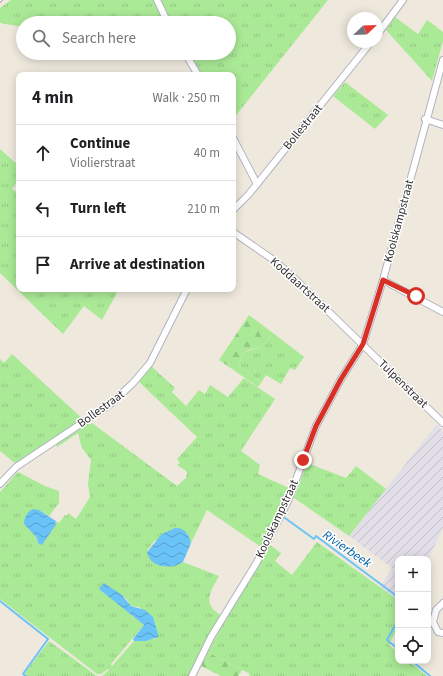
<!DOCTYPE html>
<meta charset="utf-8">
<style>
:root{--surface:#fff;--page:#f6f6f6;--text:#202124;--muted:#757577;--line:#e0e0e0}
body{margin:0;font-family:"Source Sans 3",sans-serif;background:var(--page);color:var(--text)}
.controls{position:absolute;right:12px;bottom:12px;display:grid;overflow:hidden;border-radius:8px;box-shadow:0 2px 10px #0003}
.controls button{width:36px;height:36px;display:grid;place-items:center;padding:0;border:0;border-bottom:1px solid var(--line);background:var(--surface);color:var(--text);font:20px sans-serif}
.compass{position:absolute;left:347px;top:12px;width:36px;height:36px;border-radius:50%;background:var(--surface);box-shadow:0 2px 10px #0003;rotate:67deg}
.stop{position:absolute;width:12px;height:12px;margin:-9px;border:3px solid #d93025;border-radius:50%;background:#fff}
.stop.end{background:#d93025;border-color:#fff;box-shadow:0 1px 4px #0008}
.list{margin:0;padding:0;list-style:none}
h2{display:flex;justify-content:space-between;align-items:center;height:52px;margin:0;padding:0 16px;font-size:17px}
h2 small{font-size:13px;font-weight:400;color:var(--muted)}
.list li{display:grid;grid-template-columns:26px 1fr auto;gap:12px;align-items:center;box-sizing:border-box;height:56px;padding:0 16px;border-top:1px solid var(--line)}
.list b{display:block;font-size:15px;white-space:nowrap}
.list p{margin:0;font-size:13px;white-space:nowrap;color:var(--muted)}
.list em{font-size:13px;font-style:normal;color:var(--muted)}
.icon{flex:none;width:22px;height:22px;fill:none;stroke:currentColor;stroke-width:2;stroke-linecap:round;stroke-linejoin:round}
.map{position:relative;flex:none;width:443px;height:676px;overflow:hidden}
.search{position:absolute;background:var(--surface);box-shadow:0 2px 10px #0003;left:16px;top:16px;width:220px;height:44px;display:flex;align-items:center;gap:10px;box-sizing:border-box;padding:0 14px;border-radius:22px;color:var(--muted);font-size:15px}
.panel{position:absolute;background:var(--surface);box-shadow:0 2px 10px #0003;left:16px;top:72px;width:220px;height:220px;border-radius:8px}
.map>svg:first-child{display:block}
.industrial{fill:url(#industrial-furrows)}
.grass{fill:url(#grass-tufts);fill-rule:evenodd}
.forest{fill:url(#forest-firs)}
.water{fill:url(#water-waves)}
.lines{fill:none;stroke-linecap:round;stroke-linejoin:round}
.stream{stroke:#6ac3f7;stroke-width:2}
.minor-casing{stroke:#b1b2c1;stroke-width:8}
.minor{stroke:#fff;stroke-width:6}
.rail-casing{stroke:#9fa0b8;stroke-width:3.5}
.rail{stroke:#fff;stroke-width:2;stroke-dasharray:6;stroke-linecap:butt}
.route{stroke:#d93025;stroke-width:5}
.labels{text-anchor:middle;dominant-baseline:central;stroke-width:3;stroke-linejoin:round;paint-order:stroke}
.street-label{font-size:12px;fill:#2c2c2c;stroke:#fff}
.water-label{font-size:13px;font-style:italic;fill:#045fa8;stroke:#fff}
</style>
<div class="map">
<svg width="443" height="676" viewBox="0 0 443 676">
<defs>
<pattern id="industrial-furrows" width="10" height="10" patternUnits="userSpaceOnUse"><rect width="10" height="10" fill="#e2dee7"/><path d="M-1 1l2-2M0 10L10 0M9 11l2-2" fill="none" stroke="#c2bfc6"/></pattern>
<pattern id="grass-tufts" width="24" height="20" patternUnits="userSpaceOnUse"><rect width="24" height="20" fill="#aae996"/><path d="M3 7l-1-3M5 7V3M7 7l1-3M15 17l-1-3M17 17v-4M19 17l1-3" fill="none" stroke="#92c881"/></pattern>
<pattern id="forest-firs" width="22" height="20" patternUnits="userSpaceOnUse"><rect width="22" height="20" fill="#aae996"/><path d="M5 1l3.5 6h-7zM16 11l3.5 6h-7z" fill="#92c881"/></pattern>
<pattern id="water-waves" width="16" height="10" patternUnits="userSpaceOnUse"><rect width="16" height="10" fill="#6ac3f7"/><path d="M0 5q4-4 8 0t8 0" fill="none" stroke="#579fc8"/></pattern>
</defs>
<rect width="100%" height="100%" fill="#efe9dd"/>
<polygon class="industrial" points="437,424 443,432 443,528 428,560 398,559 398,600 380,587 392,568 349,536"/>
<g class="grass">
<polygon points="11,0 153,0 162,17 153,23 23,23 23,27 0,23 0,8"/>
<polygon points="159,0 328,0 233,119 233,75 201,75 188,53 229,53 229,23 172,23"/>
<polygon points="395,17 418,34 427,20 443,32 443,41 432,81 386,30"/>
<polygon points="345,82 388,115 375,129 333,96"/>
<polygon points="0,149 19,166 19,179 12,189 19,194 19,289 119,289 102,320 84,306 63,334 0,273"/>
<path d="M273,333L304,357L295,370L290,368L281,384L266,375L261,383L239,365C244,347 246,353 262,347Z"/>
<polygon points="12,354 84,420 16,464 0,451 0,359 4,363"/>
<path d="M151,366L175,388L172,392L186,406L199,390L205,394L210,385L228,397L244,378L275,399L241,451L260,465L258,474L289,488L261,547L207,510L191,543L187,533L154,541L147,551L180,564L183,562L219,576C211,591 201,604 221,615L189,676H102L109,670L108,669L101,674H97L0,599V492L18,472L45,486L59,491V503L49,516L39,510L24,524L37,538L38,543L55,526L56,521L59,523L65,515L67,516L68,513L76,519L90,497L88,484L91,460L82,448L78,433L57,447L56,444L88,422L90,424L92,423L177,486L186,478L187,473L185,470L177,465L180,463L177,459L197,437L139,382ZM100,589C113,590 124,592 131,606L139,607L154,620L155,628L158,634L155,639L134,641L112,666L111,664L144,625Z"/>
<polygon points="307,463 346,478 356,466 386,489 349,536 294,498"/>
<polygon points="317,542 398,600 398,626 389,645 398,652 398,661 409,661 427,676 249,676 250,674 207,652 270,545 281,553 275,561 292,575"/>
<polygon points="49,641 97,676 27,676 25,673"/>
</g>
<g class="forest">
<path d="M249,315L273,333L262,347C246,352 244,347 239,365L261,383L258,387L219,360Z"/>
<polygon points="207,652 242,670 238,676 221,676 201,666"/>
</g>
<g class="water">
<path d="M33,509L39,510L56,521L55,526L42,545L38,543L37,538L24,524C24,518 27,512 33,509Z"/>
<path d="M175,528C184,527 189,534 191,543L183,562C171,570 150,568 147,552L162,534Z"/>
<polygon points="104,583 122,595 131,606 145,610 153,617 158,634 158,637 146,641 134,641 133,639 144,625 99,589"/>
</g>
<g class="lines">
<g class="stream">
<polyline points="285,518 314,539 316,536 398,597"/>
<polyline points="0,601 48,639 23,674 26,676"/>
<polyline points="398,620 387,640 398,649"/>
<polyline points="412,661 430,676"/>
</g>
<g class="minor-casing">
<g id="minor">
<polyline points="157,0 168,23"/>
<polyline points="377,35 403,0"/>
<polyline points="185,53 198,75"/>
<polyline points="425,119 443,125"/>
<polyline points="233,138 257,184"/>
<polyline points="233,210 249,194 371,42"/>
<polyline points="233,232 275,261 294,278 443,423"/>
<polyline points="383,280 443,312"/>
<polyline points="0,484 16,467 112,403 133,383 150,363 187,289"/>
<polyline points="443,603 436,610 433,622 438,632 443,633"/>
<polyline points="192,676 211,637 257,562 288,501 316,426 341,379 363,344 383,280 443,60"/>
</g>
</g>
<use href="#minor" class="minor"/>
<g class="rail-casing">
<polyline id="rail" points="0,1 1,0"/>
</g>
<use href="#rail" class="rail"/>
</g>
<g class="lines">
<polyline class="route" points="303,460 316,426 341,379 363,344 383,280 416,296"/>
</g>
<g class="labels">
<g class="street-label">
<text transform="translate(303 127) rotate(-51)">Bollestraat</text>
<text transform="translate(399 221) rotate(-75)">Koolskampstraat</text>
<text transform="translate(300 285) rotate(42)">Koddaartstraat</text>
<text transform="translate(403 384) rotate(44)">Tulpenstraat</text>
<text transform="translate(101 409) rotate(-36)">Bollestraat</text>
<text transform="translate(277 519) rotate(-65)">Koolskampstraat</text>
</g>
<g class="water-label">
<text transform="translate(347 549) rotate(34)">Rivierbeek</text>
</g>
</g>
</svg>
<div class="controls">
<button>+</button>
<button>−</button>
<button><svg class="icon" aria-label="locate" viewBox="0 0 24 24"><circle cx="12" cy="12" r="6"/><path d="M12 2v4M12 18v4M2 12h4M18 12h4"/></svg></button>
</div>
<svg class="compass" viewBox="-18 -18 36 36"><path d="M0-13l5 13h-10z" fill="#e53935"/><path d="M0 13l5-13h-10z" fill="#757577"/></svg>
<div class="stop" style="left:416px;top:296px"></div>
<div class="stop end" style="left:303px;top:460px"></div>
<div class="search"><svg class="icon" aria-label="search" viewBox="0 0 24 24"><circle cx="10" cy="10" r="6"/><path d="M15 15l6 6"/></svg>Search here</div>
<section class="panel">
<h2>4 min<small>Walk · 250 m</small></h2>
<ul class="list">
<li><svg class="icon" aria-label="ahead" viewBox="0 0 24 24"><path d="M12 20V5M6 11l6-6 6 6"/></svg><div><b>Continue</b><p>Violierstraat</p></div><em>40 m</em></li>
<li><svg class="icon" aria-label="left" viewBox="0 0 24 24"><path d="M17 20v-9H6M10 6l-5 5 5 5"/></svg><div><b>Turn left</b></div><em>210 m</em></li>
<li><svg class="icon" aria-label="arrive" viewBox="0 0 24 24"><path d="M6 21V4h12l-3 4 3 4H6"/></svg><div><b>Arrive at destination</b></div></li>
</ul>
</section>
</div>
